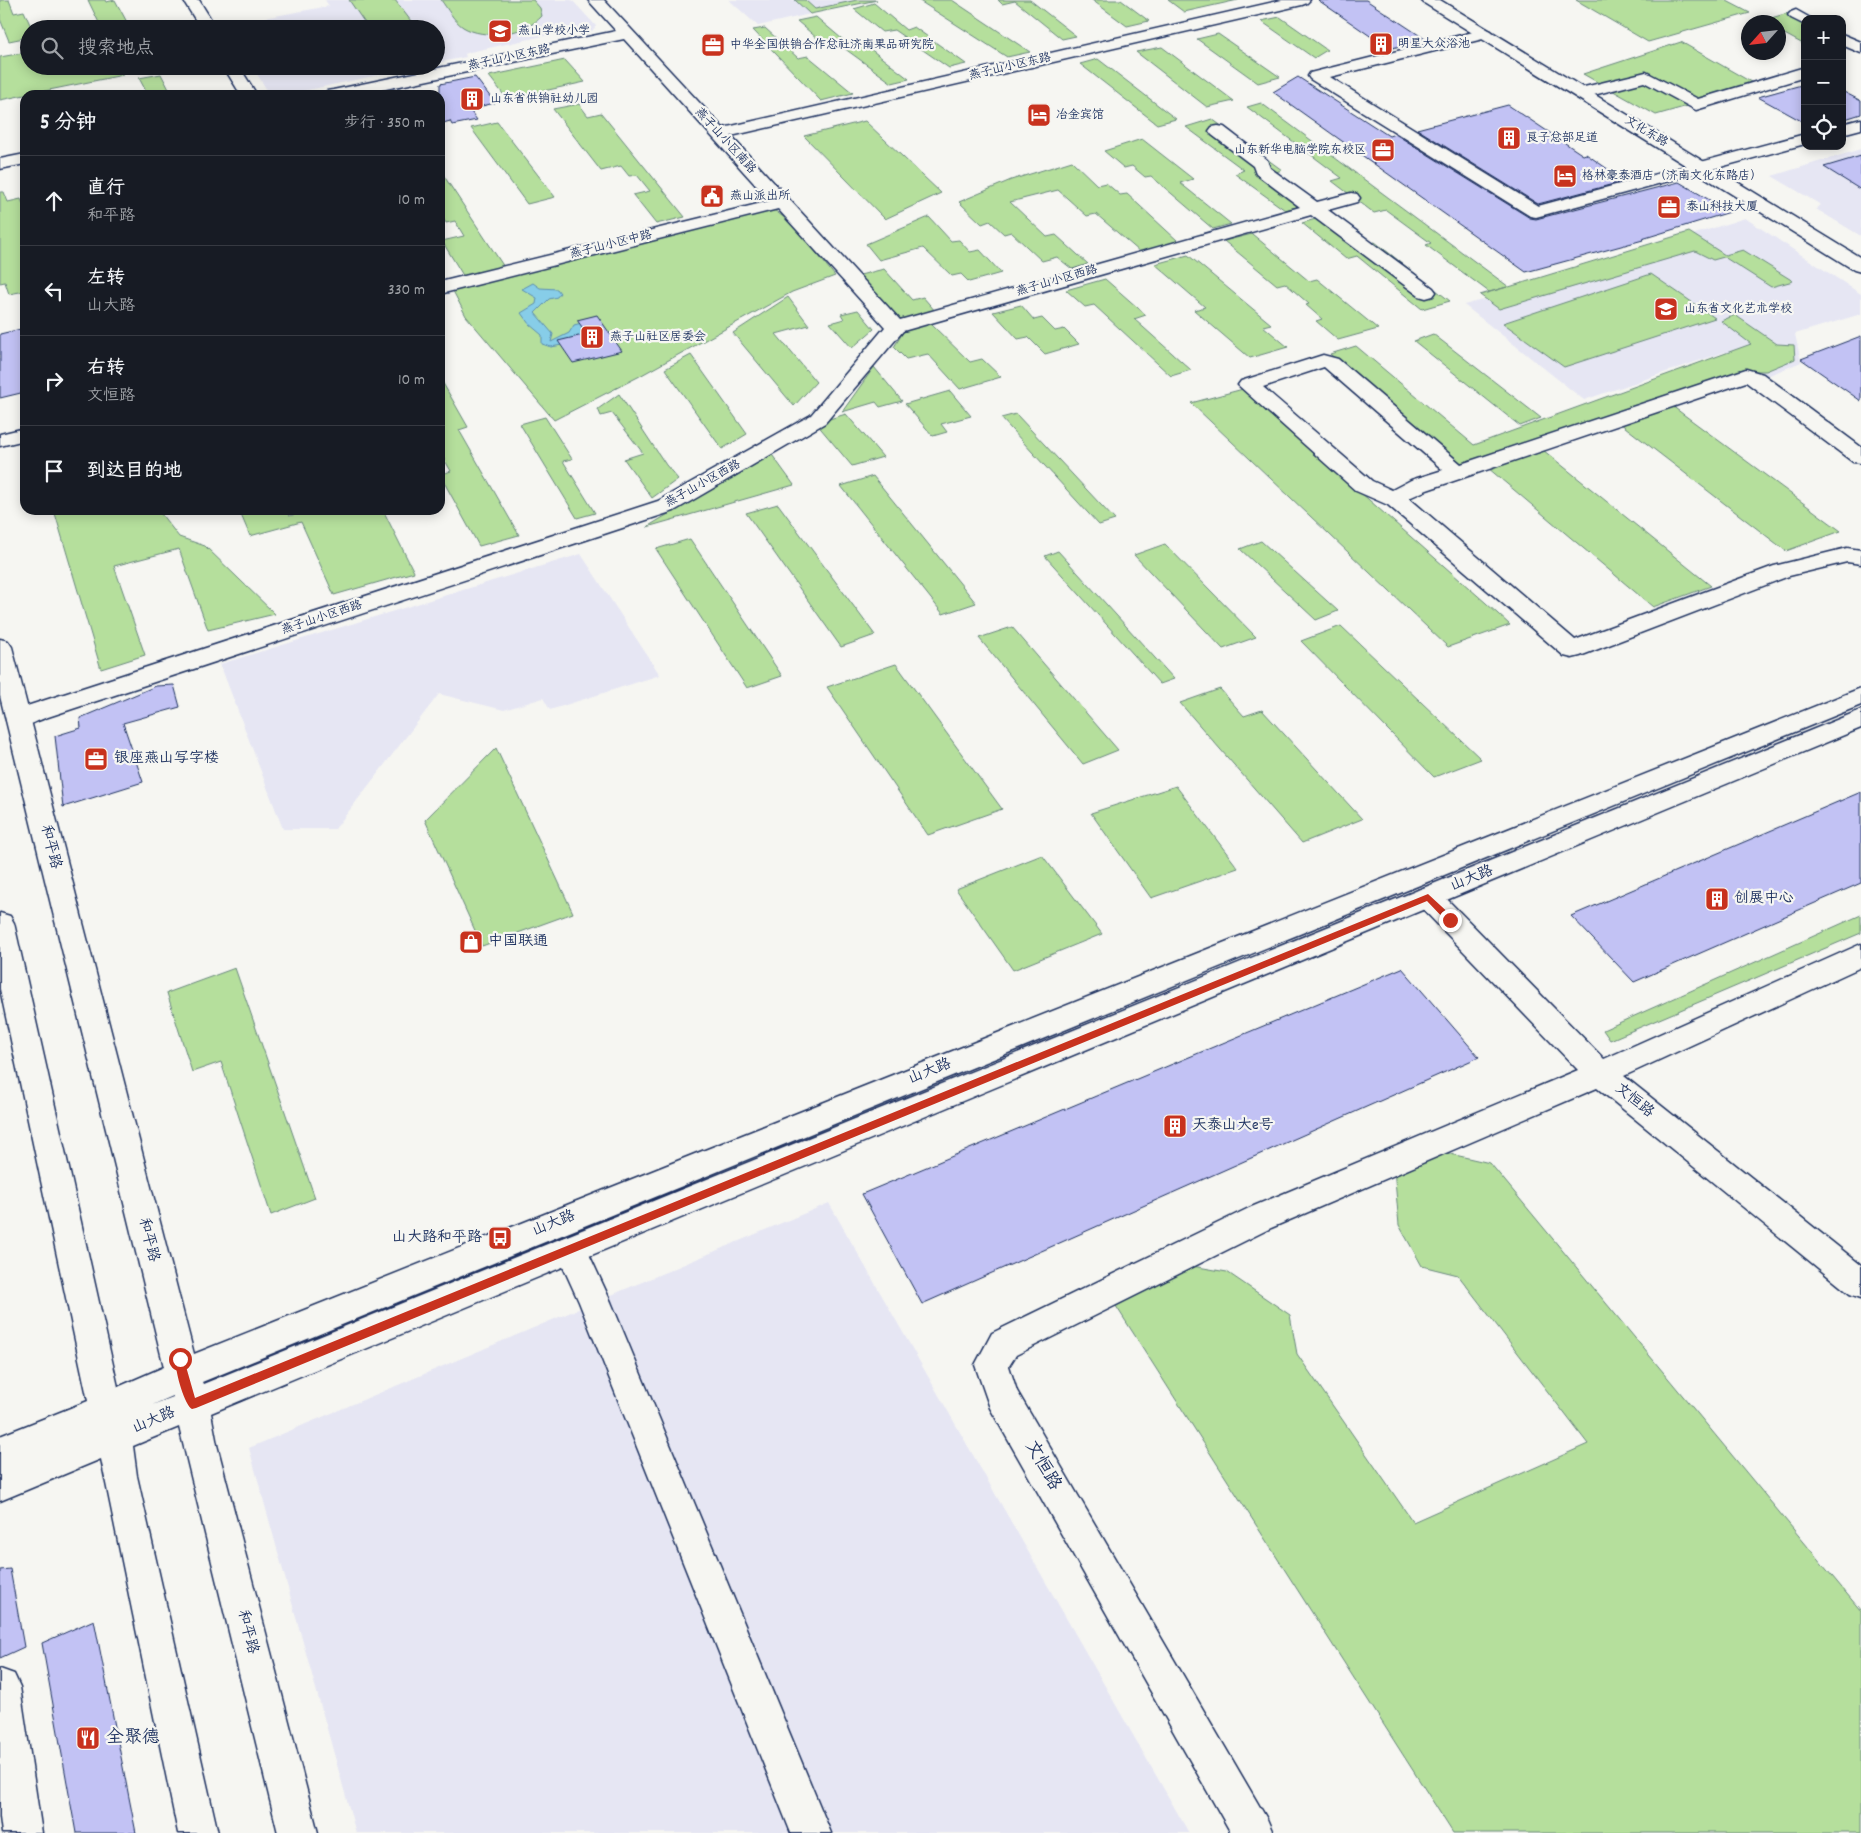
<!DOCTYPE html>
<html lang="zh">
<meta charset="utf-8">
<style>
:root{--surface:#171b24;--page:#242831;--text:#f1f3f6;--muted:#9ea1a6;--line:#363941}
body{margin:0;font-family:Dekko,"LXGW WenKai TC",sans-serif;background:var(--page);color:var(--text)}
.controls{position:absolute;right:15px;top:15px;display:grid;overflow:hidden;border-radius:10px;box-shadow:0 2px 12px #0003}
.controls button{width:45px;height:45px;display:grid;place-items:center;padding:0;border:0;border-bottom:1px solid var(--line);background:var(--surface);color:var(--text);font:25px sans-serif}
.compass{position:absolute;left:1741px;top:15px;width:45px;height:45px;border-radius:50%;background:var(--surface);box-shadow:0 2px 12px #0003;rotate:243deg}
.stop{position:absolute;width:15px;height:15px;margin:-11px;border:4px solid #c8321e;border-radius:50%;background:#fff}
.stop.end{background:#c8321e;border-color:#fff;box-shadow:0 1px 5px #0008}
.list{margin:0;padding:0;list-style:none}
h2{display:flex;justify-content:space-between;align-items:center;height:65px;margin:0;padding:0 20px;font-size:21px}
h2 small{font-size:16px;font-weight:400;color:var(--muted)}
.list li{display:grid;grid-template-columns:32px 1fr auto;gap:15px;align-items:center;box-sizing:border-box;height:90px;padding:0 20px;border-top:1px solid var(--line)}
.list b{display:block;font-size:19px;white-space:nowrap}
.list p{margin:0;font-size:16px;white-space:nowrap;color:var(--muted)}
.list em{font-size:16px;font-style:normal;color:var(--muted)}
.icon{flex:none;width:28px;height:28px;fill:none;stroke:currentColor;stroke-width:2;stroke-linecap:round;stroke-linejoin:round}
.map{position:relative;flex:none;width:1861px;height:1833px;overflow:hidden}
.search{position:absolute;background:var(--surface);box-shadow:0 2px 12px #0003;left:20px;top:20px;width:425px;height:55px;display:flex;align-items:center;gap:12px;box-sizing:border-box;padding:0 18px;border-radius:28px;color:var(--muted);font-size:19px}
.panel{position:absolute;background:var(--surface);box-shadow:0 2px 12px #0003;left:20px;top:90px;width:425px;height:425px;border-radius:15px}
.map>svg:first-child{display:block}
.built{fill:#e6e6f3}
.green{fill:#b5df9c;stroke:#68877d}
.water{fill:#87cde8;stroke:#5c8eb1}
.building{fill:#c2c2f4;stroke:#1b2f5e}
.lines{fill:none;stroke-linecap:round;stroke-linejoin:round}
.minor-casing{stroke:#1b2f5e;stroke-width:3}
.major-casing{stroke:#1b2f5e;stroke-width:3}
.minor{fill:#f6f6f2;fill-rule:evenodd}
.major{fill:#f6f6f2;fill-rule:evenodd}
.route{fill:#c8321e}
.labels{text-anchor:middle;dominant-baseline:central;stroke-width:4.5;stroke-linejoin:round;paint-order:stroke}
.far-poi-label{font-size:12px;fill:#1b2f5e;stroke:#f6f6f2;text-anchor:start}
.far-street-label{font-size:12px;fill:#1b2f5e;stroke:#f6f6f2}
.poi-label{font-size:15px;fill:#1b2f5e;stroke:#f6f6f2;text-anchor:start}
.street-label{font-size:15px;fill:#1b2f5e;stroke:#f6f6f2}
.near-street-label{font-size:18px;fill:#1b2f5e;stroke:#f6f6f2}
.near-poi-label{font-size:18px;fill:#1b2f5e;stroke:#f6f6f2;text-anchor:start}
</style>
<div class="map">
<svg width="1861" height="1833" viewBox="0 0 1861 1833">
<rect width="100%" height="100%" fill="#f6f6f2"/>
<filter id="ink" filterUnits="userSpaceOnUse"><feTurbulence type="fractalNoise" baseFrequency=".02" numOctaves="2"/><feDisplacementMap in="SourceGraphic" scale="10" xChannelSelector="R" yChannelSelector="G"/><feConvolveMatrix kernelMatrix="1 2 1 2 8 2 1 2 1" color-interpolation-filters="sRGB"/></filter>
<g filter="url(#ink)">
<g class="built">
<polygon points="325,0 572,0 596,26 592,31 576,34 567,31 470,52 465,54 466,57 436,63 436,29 229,29 227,25 329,6"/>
<polygon points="729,0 871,0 758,26"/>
<polygon points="252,66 420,66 285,95 270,95"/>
<polygon points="1861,149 1861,236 1816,209 1821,205 1772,176"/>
<polygon points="1745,218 1861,294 1861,314 1795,334 1801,362 1765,377 1725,352 1584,400 1464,305 1520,290"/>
<polygon points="581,554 660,675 550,710 543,698 504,710 439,694 335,829 283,829 220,664"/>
<polygon points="829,1203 1189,1833 356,1833 249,1448"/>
</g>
<g class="green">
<polygon points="0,0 9,0 14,13 24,11 32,29 29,29 29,37 9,41 0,19"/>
<polygon points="88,0 105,0 106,2 115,0 128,24 102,29"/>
<polygon points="349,0 395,0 417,29 369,29"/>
<path d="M441,0H533L540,8L542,16C525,35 484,40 463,27C454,21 447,8 441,0Z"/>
<polygon points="795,0 805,0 815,9 857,0 877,0 810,14"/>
<polygon points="918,0 952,0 1030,52 1007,57"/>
<polygon points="998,0 1030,0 1076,36 1062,39 1015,1 1002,4"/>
<polygon points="1092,0 1121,0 1149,21 1127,26"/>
<polygon points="1168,0 1238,0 1184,12"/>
<polygon points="1576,0 1725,0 1750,13 1648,42"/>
<polygon points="874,3 906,30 914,27 966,64 949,68 894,30 882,32 854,9"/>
<polygon points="1795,11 1805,19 1805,45 1779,31 1778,22 1761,21"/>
<polygon points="816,17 848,44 860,41 909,79 892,83 837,43 825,45 797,21"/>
<polygon points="1280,17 1327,50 1314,58 1261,21"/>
<polygon points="765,28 798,58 808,56 853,93 821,101 753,30"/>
<polygon points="1218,34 1280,77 1258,83 1197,39"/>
<polygon points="1681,42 1758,86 1656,115 1583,74"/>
<polygon points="1162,47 1234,101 1207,107 1136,52"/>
<polygon points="29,52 29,66 118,66 123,75 0,100 0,57"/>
<polygon points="1098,59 1176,119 1157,124 1080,64"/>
<polygon points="565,60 585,82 507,99 489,76"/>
<polygon points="161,74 172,95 148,95 139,78"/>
<polygon points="1261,103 1509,287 1689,232 1725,255 1743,250 1793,281 1771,287 1724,257 1713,260 1695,251 1499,309 1480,295 1507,287 1489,292 1426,245 1431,243 1386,210 1374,213 1332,181 1342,178 1247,107"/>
<polygon points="579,104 588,116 601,113 685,217 656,224 633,195 650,191 637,175 629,176 621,166 601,171 553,109"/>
<polygon points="1212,119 1282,170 1276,172 1295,185 1288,186 1309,204 1285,210 1235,174 1244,170 1186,127"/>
<polygon points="865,121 941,193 885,219 804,136"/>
<polygon points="497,122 555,197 527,204 471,128"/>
<polygon points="1142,139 1193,179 1180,183 1231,224 1213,229 1151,176 1145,177 1132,166 1124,168 1104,151"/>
<polygon points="1072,161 1097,185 1106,183 1120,195 1127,194 1178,241 1140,252 1096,214 1087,216 1058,190 1010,202 1047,237 1056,235 1088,264 1072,269 1057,257 1042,261 1011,232 1004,234 990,221 982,224 959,202 1011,180"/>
<polygon points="440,170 504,267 464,277 442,241 464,236 455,221 446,223 440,213"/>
<polygon points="0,192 4,192 8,202 21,199 25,209 25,291 9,294 5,282 0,283"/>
<polygon points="774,210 793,224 835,276 792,292 638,377 554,420 466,316 452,289"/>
<polygon points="1326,216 1367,244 1375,242 1450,301 1422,309 1357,256 1346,259 1302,223"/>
<polygon points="929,217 951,241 959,240 970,252 980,250 1001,273 969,282 961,274 952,276 923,248 879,260 866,244"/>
<polygon points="1252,234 1309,281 1317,279 1378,329 1338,340 1316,321 1322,319 1306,305 1309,304 1285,283 1277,285 1224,241"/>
<polygon points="1188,255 1271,324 1263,326 1288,347 1250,358 1194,310 1205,307 1155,264"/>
<polygon points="884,269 912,300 923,297 936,312 896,322 856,276"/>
<polygon points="1651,274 1715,318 1564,367 1503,323"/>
<polygon points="1105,279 1146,315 1134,319 1191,370 1171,376 1094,305 1085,307 1066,290"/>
<polygon points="788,297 809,325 776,334 816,382 794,406 733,333"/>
<polygon points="1021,305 1034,320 1042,318 1055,331 1064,329 1079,344 1045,354 1028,337 1018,339 993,312"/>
<polygon points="858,310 874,329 852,348 830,323 844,319 841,314"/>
<polygon points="1735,315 1777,344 1794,345 1795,359 1766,371 1738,371 1463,467 1330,354 1356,346 1474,445 1751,344 1721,321"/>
<polygon points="930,323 970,362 982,359 1001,377 960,389 928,354 906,359 894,347 905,329"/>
<polygon points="1433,334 1541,418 1520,426 1414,341"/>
<polygon points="691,355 747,434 722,449 665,369"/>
<polygon points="874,367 902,401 880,407 876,402 842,412"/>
<polygon points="440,378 468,427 459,430 519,535 479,546 440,475 451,471 440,452"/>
<polygon points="1243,389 1486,603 1510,625 1448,647 1191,403"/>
<polygon points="950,391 971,416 941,424 947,432 933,436 905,404"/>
<polygon points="619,394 666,465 678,479 652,498 624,459 643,453 612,413 601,416 598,409"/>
<polygon points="1668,403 1841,531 1786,551 1616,420"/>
<polygon points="846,414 883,457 852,466 816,423"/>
<polygon points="1016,414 1115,520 1099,525 1001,418"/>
<polygon points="545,417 572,459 563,461 595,513 577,518 520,424"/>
<polygon points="1543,450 1711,586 1653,607 1488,468"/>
<polygon points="770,452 794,485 647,527"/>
<polygon points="873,476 976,603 943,614 841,486"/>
<polygon points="778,504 875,635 841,647 746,513"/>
<polygon points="54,510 158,510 179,537 205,546 275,614 208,630 179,549 114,566 145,655 101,669"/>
<polygon points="239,510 286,510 289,516 310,510 383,510 414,572 334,595 301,522 250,536"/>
<polygon points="690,539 782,676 747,688 656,549"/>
<polygon points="1261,541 1338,611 1316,620 1240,549"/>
<polygon points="1165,544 1256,637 1223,649 1134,555"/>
<polygon points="1058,551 1174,679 1160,684 1045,556"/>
<polygon points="1341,626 1481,759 1434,777 1301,641"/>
<polygon points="1012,627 1118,750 1083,764 979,638"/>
<polygon points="896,664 1002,809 928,835 827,687"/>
<polygon points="1220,689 1244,716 1262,710 1362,819 1302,843 1180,703"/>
<polygon points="496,748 573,913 482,946 425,820"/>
<polygon points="1176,786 1238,868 1151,898 1091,813"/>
<polygon points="1042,855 1102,934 1013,970 956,889"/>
<polygon points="1861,915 1861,933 1610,1040 1603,1030"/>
<polygon points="235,968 315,1198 271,1215 221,1062 192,1072 167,993"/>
<polygon points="1433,1150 1490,1163 1861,1611 1861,1833 1453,1833 1116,1306 1192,1266 1227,1272 1290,1315 1297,1354 1413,1522 1588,1444 1458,1275 1422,1266 1399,1225 1394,1169"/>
</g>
<polygon class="water" points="533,283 540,288 557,289 560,293 557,297 549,299 535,313 553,334 551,342 569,333 574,325 589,321 590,340 551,347 542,344 542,335 529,324 521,313 536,304 537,298 522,289"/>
<g class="building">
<polygon points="1318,0 1366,0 1425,39 1389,49"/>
<polygon points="475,77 495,103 469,109 477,120 452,125 450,121 440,124 440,84"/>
<polygon points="1298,77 1389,136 1395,134 1530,218 1536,219 1679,182 1730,212 1642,239 1643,240 1526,272 1273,92"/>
<polygon points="1805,84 1805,123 1758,97"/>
<polygon points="1842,91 1861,101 1861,114 1842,120"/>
<polygon points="1508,105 1583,155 1586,154 1625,181 1538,204 1417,129"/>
<polygon points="1861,156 1861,190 1824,167"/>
<polygon points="597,315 622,351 573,363 558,341 587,334 577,320"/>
<polygon points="25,328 25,392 0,398 0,334"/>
<polygon points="1861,336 1861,401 1801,359"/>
<polygon points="174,685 180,707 123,723 143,782 63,807 55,736 81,728 80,718 156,686"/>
<polygon points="1861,792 1861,883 1634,982 1571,916"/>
<polygon points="1402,968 1479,1057 922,1304 862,1194"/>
<polygon points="10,1569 24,1647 0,1658 0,1570"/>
<polygon points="94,1620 136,1833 76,1833 42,1643"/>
</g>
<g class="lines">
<g class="minor-casing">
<g id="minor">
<polygon points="183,0 199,0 217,29 201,29"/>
<path d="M588,0H604L723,128L1282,0H1310L1307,3L1302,5L731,136L900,320L1300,207L1256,174L1253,166L1212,135L1209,131L1212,127L1218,126L1224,127L1267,160L1270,168L1317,202L1351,193L1357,194L1360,198L1357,202L1328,210L1433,288L1436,292L1433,296L1426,298L1419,296L1311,215L903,331L825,423L674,511L45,718C32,723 23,730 9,726L6,720L9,714L27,706L658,501L811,415L885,327L778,209L440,294V282L770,201L624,39L357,95H325L327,91L333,90L616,31Z"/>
<polygon points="1796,10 1812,19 1805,19 1805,25 1791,18 1788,15 1791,12"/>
<polygon points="1485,29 1491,31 1493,34 1491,37 1330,77 1538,206 1805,134 1805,144 1536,217 1530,216 1310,79 1308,76 1310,73"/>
<polygon points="1842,34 1861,42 1861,53 1842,45"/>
<polygon points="223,66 239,66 257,95 241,95"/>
<polygon points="1805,67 1805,77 1696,110 1644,82 1582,98 1576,97 1574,93 1576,89 1646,72 1698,99"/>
<polygon points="1861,119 1861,129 1842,134 1842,124"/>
<polygon points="25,154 25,164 0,169 0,159"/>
<path d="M1323,355L1338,359L1461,464L1746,369L1763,374L1861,447V463L1853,462L1746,382L1427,490L1409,498L1575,640L1774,566L1847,548L1861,550V564L1847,562L1789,576L1580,656L1572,658L1564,656L1388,505L1356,491L1238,385L1241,381ZM1324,367L1443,470L1411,480L1392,490L1372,481L1263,387Z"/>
<polygon points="25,428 25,440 0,446 0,434"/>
<polygon points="1428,887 1438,890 1604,1059 1861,944 1861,967 1624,1076 1861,1265 1861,1298 1850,1294 1597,1088 1271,1228 1016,1355 1009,1366 1017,1391 1267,1819 1273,1833 1231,1833 990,1408 975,1365 992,1333 1249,1208 1578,1070 1418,904 1414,897 1418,890"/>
<polygon points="571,1235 582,1239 611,1302 831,1833 791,1833 579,1302 555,1249 560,1239"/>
<polygon points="0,1669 14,1674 20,1687 42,1833 2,1833 0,1817"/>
</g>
</g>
<g class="major-casing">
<g id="major">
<polygon points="1421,0 1440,0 1861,258 1861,272 1854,270 1424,3"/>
<path d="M0,639L8,641L12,647L194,1354L1861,688V705L202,1382L203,1384L1861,710V728L211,1413L217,1445L318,1833H278L179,1427L133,1446L137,1476L218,1833H178L101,1459L0,1501V1436L88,1401L0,989V913L10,916L14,923L118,1387L164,1367L0,696ZM173,1396V1397L152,1405Z"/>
</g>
</g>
<use href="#minor" class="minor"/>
<use href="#major" class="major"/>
</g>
</g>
<path class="route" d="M1428,894L1453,917V922H1447L1427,901L196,1408L192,1409C184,1405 173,1365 176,1356H183L195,1398Z"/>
<defs>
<g id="school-square" transform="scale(1.25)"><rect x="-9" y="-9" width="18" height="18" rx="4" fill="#c8321e" stroke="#f6f6f2"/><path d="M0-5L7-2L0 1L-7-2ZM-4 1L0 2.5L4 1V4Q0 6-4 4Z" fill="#fff"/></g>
<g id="building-square" transform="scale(1.25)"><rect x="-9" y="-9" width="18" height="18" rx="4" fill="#c8321e" stroke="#f6f6f2"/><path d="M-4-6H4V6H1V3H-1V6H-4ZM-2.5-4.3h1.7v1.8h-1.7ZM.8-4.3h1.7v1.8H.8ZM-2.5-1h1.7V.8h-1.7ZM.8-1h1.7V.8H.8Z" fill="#fff"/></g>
<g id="office-square" transform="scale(1.25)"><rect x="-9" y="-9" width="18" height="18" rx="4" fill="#c8321e" stroke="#f6f6f2"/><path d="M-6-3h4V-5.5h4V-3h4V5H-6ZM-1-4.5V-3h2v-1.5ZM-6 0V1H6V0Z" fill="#fff"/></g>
<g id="hotel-square" transform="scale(1.25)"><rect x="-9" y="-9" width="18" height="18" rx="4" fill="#c8321e" stroke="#f6f6f2"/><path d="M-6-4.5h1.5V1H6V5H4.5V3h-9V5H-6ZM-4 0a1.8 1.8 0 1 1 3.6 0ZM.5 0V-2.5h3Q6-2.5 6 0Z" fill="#fff"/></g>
<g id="civic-square" transform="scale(1.25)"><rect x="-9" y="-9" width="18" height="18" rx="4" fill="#c8321e" stroke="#f6f6f2"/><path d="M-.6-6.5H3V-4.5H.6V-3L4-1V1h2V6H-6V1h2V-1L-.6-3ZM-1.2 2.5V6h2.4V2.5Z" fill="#fff"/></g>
<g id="shop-square" transform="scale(1.25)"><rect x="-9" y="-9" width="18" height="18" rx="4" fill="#c8321e" stroke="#f6f6f2"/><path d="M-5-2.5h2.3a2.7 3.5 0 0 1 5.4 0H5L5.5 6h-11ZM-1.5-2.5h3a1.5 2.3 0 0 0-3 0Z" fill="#fff"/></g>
<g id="bus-square" transform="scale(1.25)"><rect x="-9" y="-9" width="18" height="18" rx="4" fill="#c8321e" stroke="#f6f6f2"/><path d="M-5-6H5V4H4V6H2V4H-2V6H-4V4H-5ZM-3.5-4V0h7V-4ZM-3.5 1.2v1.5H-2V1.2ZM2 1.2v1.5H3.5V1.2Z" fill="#fff"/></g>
<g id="restaurant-square" transform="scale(1.25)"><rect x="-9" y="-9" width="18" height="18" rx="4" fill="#c8321e" stroke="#f6f6f2"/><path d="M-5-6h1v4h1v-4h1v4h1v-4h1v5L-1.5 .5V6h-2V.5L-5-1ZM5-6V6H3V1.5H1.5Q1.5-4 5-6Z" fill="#fff"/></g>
</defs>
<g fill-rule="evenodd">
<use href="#school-square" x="500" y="31"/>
<use href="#building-square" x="1381" y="44"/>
<use href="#office-square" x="713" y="45"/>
<use href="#building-square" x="472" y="99"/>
<use href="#hotel-square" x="1039" y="115"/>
<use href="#building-square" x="1509" y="138"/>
<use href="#office-square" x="1383" y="150"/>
<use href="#hotel-square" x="1565" y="176"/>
<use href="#civic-square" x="712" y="196"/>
<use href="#office-square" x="1669" y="207"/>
<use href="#school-square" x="1666" y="309"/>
<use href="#building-square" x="592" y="337"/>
<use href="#office-square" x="96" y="759"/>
<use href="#building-square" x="1717" y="899"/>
<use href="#shop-square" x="471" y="942"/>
<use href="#building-square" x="1175" y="1126"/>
<use href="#bus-square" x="500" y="1238"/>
<use href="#restaurant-square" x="88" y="1738"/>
</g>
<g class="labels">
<g class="far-poi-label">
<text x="518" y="31">燕山学校小学</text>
<text x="1398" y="44">明星大众浴池</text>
<text x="730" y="45">中华全国供销合作总社济南果品研究院</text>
<text x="490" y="99">山东省供销社幼儿园</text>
<text x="1056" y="115">冶金宾馆</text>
<text x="1526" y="138">良子总部足道</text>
<text x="1366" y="150" text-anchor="end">山东新华电脑学院东校区</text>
<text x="1582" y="176">格林豪泰酒店（济南文化东路店）</text>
<text x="730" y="196">燕山派出所</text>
<text x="1686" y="207">泰山科技大厦</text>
<text x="1684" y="309">山东省文化艺术学校</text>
<text x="610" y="337">燕子山社区居委会</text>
</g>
<g class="far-street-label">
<text transform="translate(509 58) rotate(-12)">燕子山小区东路</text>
<text transform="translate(1010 67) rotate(-13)">燕子山小区东路</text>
<text transform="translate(1646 132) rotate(31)">文化东路</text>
<text transform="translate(725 141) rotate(48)">燕子山小区南路</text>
<text transform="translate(611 245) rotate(-14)">燕子山小区中路</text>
<text transform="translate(1057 281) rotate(-16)">燕子山小区西路</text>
<text transform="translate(703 484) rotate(-29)">燕子山小区西路</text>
<text transform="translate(322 618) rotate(-18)">燕子山小区西路</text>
</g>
<g class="poi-label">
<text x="114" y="759">银座燕山写字楼</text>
<text x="1734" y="899">创展中心</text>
<text x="488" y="942">中国联通</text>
<text x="1192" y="1126">天泰山大e号</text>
<text x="482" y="1238" text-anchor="end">山大路和平路</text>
</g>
<g class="street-label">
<text transform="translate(50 847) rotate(76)">和平路</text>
<text transform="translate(1472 879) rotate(-22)">山大路</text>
<text transform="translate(930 1072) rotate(-22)">山大路</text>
<text transform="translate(1634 1101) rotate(39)">文恒路</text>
<text transform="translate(554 1224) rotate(-22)">山大路</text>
<text transform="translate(148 1240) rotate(76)">和平路</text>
<text transform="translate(154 1421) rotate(-23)">山大路</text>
<text transform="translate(247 1632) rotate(76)">和平路</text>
</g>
<g class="near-street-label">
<text transform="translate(1042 1466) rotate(60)">文恒路</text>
</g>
<g class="near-poi-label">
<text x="106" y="1738">全聚德</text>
</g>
</g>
</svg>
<div class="controls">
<button>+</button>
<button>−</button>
<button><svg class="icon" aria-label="locate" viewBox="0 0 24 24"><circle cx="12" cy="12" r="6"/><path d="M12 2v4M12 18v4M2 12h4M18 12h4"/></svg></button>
</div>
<svg class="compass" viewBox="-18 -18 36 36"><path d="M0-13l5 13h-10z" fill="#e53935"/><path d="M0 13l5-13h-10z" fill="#9ea1a6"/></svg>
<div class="stop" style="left:180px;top:1359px"></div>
<div class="stop end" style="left:1450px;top:920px"></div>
<div class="search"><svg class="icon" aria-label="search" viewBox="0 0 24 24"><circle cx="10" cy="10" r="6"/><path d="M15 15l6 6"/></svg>搜索地点</div>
<section class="panel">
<h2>5 分钟<small>步行 · 350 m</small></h2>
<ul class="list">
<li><svg class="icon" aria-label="ahead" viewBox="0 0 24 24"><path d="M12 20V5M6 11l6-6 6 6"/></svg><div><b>直行</b><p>和平路</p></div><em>10 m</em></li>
<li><svg class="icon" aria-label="left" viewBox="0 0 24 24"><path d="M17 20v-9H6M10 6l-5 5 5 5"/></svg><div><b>左转</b><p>山大路</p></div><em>330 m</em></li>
<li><svg class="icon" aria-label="right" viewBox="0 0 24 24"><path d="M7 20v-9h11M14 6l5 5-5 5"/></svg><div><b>右转</b><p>文恒路</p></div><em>10 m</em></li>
<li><svg class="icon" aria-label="arrive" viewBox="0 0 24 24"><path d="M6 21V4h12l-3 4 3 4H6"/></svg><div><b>到达目的地</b></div></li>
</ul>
</section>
</div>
